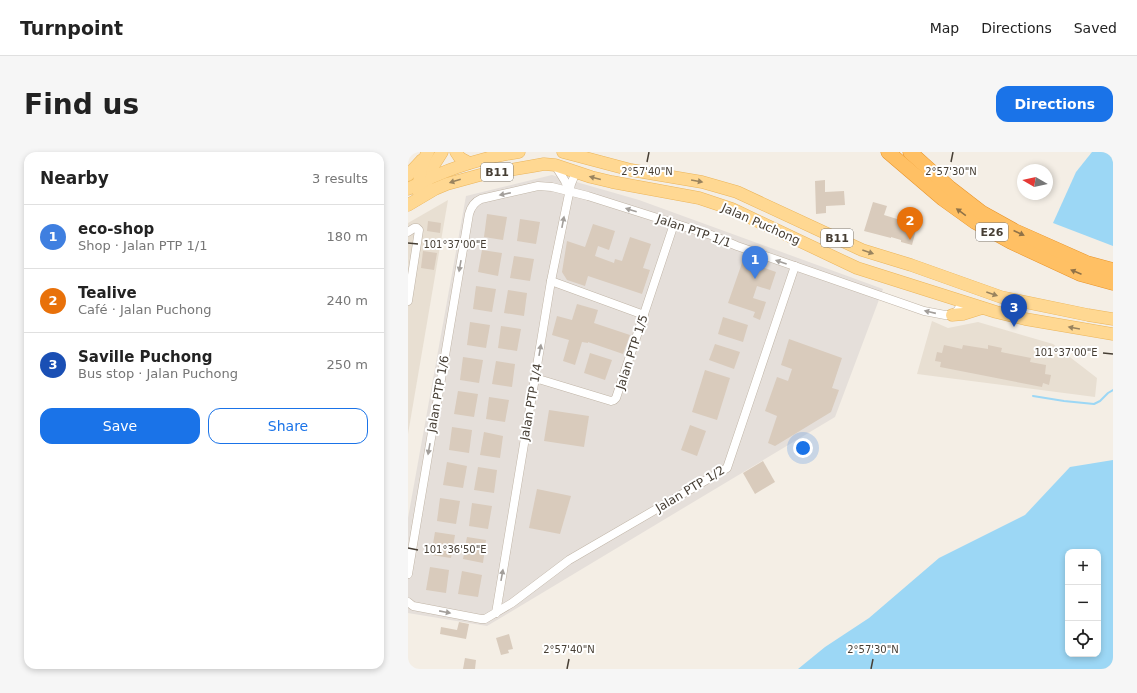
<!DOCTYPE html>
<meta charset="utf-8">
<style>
:root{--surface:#fff;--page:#f6f6f6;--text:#222;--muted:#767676;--line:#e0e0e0;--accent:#1a73e8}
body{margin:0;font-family:"DejaVu Sans",sans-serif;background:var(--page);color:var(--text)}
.controls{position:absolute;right:12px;bottom:12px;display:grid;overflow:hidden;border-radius:8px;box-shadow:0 2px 6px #0003}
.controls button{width:36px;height:36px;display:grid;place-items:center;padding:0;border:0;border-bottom:1px solid var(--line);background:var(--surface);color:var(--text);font:20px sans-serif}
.compass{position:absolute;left:609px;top:12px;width:36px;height:36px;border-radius:50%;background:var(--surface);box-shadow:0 2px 6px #0003;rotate:279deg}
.you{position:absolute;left:395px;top:296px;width:14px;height:14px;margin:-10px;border:3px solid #fff;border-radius:50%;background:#1a73e8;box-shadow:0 0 0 6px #1a73e833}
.badge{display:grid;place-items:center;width:26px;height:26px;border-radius:50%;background:var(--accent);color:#fff;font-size:13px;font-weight:700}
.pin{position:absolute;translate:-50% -33px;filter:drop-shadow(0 1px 2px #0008)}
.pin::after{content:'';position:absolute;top:21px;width:14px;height:12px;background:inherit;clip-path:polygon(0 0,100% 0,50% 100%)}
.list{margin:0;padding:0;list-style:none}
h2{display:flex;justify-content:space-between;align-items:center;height:52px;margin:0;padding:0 16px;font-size:17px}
h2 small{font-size:13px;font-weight:400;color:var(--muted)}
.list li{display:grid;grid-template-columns:26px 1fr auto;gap:12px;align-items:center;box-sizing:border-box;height:64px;padding:0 16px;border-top:1px solid var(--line)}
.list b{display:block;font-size:15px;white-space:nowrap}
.list p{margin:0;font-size:13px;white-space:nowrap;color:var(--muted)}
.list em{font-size:13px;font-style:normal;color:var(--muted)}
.actions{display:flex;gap:8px;padding:12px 16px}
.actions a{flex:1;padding:9px 0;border:1px solid var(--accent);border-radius:12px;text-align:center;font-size:14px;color:var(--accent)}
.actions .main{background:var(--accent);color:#fff}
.icon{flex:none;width:22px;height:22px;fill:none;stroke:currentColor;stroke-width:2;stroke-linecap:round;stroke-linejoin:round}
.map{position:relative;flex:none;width:705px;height:517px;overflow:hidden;border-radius:12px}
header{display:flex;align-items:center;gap:24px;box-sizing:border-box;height:56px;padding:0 20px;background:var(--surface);border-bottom:1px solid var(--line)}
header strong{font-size:19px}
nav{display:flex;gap:22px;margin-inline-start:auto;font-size:14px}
.intro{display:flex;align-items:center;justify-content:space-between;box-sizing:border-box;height:96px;padding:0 24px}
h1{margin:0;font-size:28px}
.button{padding:10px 18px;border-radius:12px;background:var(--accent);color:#fff;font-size:14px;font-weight:700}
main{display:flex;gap:24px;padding:0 24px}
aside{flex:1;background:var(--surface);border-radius:12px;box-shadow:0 2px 6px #0003}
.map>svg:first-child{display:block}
.residential{fill:#e8dfd2}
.industrial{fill:#e5dfda}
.water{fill:#9cd7f5;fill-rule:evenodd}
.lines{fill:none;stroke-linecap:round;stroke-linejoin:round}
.stream{stroke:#9cd7f5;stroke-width:2}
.building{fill:#d9cbbc}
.minor-casing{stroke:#c0b5a7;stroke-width:9}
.primary-casing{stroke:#ebb55b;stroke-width:13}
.motorway-casing{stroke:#e8942b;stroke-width:15}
.minor{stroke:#fff;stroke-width:8}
.primary{stroke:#ffd892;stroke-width:12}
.motorway{stroke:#ffc064;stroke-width:14}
.oneway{fill:#99835e}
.oneway2{fill:#a29e9a}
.oneway3{fill:#907247}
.ticks{fill:none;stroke:#463e34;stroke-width:1.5}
.labels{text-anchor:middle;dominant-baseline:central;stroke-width:4;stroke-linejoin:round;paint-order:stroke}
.shield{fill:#fff;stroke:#7e7871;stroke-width:1}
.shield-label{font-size:11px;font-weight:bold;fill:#463e34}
.street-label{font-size:12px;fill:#463e34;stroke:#fff}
.ticks-label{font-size:10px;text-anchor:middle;fill:#463e34;stroke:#fff;stroke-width:4;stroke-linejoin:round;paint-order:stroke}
</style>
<header>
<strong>Turnpoint</strong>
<nav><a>Map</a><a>Directions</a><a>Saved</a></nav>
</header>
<div class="intro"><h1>Find us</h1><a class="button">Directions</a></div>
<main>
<aside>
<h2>Nearby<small>3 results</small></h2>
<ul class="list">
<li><span class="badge" style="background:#3f7fe0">1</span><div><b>eco-shop</b><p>Shop · Jalan PTP 1/1</p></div><em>180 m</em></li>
<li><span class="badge" style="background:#e8710a">2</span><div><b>Tealive</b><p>Café · Jalan Puchong</p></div><em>240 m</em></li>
<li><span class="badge" style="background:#1a4fb4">3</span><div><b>Saville Puchong</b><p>Bus stop · Jalan Puchong</p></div><em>250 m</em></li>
</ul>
<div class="actions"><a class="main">Save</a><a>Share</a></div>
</aside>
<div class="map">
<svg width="705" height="517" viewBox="0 0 705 517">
<rect width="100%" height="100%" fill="#f4eee5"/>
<g class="residential">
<polygon points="40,48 0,282 0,71"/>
<polygon points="524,169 540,176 570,170 645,192 689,226 687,245 509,222"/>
</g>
<polygon class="industrial" points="144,23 231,48 475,137 427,265 79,474 0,461 0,366 58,44"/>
<g class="water">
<polygon points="684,0 705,0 705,94 645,71 668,20"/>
<path d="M705,308V517H390L417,495L461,466L531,406L617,363L662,315ZM660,400H690V502H660Z"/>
</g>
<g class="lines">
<polyline class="stream" points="625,244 656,249 686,252 692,249 700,241 705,238"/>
</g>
<g class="building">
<polygon points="417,28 417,40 436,39 437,53 418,54 418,61 408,62 407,29"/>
<polygon points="465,50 479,54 476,63 499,70 497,74 508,78 504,93 493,90 493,88 483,85 483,86 456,79"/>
<polygon points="79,62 99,65 95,88 76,85"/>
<polygon points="112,67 132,70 128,92 109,89"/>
<polygon points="20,69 33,71 32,81 19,79"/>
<polygon points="185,72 207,79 201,98 190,94 187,104 206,111 207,107 214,109 222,85 243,92 235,116 242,118 234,142 180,124 177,134 159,128 154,120 159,89 177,95"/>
<polygon points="74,98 94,101 90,124 70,120"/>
<polygon points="15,99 29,101 26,118 13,116"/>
<polygon points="106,104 126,107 122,129 102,126"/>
<polygon points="335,108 368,120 362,138 349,134 345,146 358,150 352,168 345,165 347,160 320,151"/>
<polygon points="68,134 88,137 84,160 65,157"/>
<polygon points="100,138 119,141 116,164 96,161"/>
<polygon points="169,152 190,158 186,171 222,183 215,202 180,190 180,191 174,190 167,213 155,209 161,188 144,183 149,164 164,168"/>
<polygon points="315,165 340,173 335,190 310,182"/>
<polygon points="62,170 82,173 78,196 59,193"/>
<polygon points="93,174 113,177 109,199 90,196"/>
<polygon points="381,187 434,206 424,236 431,238 423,260 367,294 360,291 369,264 357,259 369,225 380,229 384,217 373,213"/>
<polygon points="307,192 332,200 326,217 301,208"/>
<polygon points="536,193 554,197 555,193 580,197 580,193 594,196 593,200 623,206 622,210 638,213 637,222 643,223 641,233 635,231 634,235 532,215 533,210 527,209 529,200 534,201"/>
<polygon points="182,201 204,208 197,228 176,221"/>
<polygon points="55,205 75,208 71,231 52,228"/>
<polygon points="88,209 107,212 104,235 84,232"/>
<polygon points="297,218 322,226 309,268 284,260"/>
<polygon points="50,239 70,242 66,265 46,262"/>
<polygon points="81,245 101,248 97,270 78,267"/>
<polygon points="141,258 181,264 176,295 136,289"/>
<polygon points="282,273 298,279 289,304 273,298"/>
<polygon points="44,275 64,278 61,301 41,298"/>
<polygon points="76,280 95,284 92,306 72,303"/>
<polygon points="355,309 367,330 347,342 335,321"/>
<polygon points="39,310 59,314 55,336 35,333"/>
<polygon points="70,315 89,318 86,341 66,338"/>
<polygon points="129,337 163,344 152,382 121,376"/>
<polygon points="32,346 52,349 48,372 29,369"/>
<polygon points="64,351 84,354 80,377 61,374"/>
<polygon points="27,380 47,383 43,406 23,403"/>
<polygon points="59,385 78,388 75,411 55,407"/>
<polygon points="22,415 41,418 38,441 18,438"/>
<polygon points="54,419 74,423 70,445 50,442"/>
<polygon points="51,470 61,472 58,487 32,482 33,475 49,478"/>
<polygon points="101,482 105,497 100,498 101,501 93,503 88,486"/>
<polygon points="57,506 68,508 67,517 55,517"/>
</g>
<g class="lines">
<g class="minor-casing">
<g id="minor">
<polyline points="147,13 157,29 162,40"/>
<polyline points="0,80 6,76 9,76 11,78 0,149"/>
<polyline points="143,129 236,163"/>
<polyline points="127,226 203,249 206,248 208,246 266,72"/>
<path d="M0,422L61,62C63,55 66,50 73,47L130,34L144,35L180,44L303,83L329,94L516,159L537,163H544L550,158L554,150"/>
<polyline points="0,450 5,454 73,467 77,467 104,451 161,408 319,316 387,114"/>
<polyline points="88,461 143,129 163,32 168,20"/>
</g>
</g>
<g class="primary-casing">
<g id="primary">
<polyline points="48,0 52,6 61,11"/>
<polyline points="155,0 223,18 294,30 329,40 454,98 503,113 593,145 680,163 705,167"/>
<polyline points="0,23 14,8"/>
<polyline points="18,32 22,19 34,0"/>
<path d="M0,37C35,18 71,6 111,0"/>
<path d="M10,39C12,25 12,12 20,0"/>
<polyline points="0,53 27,37 39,32 72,23 125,14 136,12 147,13 183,25 204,30 291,46 324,57 449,116 588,160 617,167 705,182"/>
<polyline points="544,163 555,162 574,156"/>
</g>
</g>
<g class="motorway-casing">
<g id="motorway">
<polyline points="480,0 535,47 567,70 603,90 672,122 705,131"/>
<polyline points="502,0 542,36 573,60 607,79 679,111 705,118"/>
</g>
</g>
<use href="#minor" class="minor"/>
<use href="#primary" class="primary"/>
<use href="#motorway" class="motorway"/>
</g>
<defs><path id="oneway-solid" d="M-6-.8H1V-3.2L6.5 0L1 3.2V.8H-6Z"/></defs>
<g class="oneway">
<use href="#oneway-solid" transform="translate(187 26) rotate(-165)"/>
<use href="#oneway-solid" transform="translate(47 29) rotate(163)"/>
<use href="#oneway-solid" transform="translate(289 29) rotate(10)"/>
<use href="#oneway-solid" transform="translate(460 100) rotate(19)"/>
<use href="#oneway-solid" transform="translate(584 142) rotate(19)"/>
<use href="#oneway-solid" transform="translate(666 176) rotate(-170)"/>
</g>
<g class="oneway2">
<use href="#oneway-solid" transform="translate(97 42) rotate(168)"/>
<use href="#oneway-solid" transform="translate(223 58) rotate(-162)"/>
<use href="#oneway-solid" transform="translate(155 70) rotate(-79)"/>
<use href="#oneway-solid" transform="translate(373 110) rotate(-161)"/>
<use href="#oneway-solid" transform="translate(52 114) rotate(100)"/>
<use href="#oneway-solid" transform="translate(522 160) rotate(-167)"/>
<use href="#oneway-solid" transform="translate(132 198) rotate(-80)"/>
<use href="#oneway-solid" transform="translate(21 297) rotate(100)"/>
<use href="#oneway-solid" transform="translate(94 423) rotate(-80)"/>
<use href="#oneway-solid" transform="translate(37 460) rotate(11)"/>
</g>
<g class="oneway3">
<use href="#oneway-solid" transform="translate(553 60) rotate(-144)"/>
<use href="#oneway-solid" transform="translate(611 81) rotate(25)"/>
<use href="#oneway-solid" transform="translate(668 120) rotate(-157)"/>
</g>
<path class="ticks" d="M239,10L241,0M543,10L545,0M0,91L10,92M695,201L705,202M0,396L10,398M159,517L161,507M463,517L465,507"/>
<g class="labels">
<g class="shield">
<rect x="73" y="11" width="32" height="18" rx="3"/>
<rect x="568" y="71" width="32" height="18" rx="3"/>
<rect x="413" y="77" width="32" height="18" rx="3"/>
</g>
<g class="shield-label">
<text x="89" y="20">B11</text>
<text x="584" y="80">E26</text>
<text x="429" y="86">B11</text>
</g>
<g class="street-label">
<text transform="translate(353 72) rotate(24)">Jalan Puchong</text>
<text transform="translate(286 79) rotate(19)">Jalan PTP 1/1</text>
<text transform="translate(224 200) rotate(-72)">Jalan PTP 1/5</text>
<text transform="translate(30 242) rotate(-80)">Jalan PTP 1/6</text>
<text transform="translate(123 250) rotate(-80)">Jalan PTP 1/4</text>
<text transform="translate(282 337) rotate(-31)">Jalan PTP 1/2</text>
</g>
</g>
<g class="ticks-label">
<text x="239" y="23">2°57'40"N</text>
<text x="543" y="23">2°57'30"N</text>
<text x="47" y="96">101°37'00"E</text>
<text x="658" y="204">101°37'00"E</text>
<text x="47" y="401">101°36'50"E</text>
<text x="161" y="501">2°57'40"N</text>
<text x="465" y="501">2°57'30"N</text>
</g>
</svg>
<div class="controls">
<button>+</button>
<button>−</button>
<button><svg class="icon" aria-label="locate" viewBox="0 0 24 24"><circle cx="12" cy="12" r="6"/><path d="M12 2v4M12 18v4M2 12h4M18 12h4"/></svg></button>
</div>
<svg class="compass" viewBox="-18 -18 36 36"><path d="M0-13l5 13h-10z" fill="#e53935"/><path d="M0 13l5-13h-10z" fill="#767676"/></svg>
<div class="you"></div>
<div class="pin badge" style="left:347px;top:127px;background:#3f7fe0">1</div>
<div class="pin badge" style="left:502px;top:88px;background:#e8710a">2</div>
<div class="pin badge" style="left:606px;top:175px;background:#1a4fb4">3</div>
</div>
</main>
